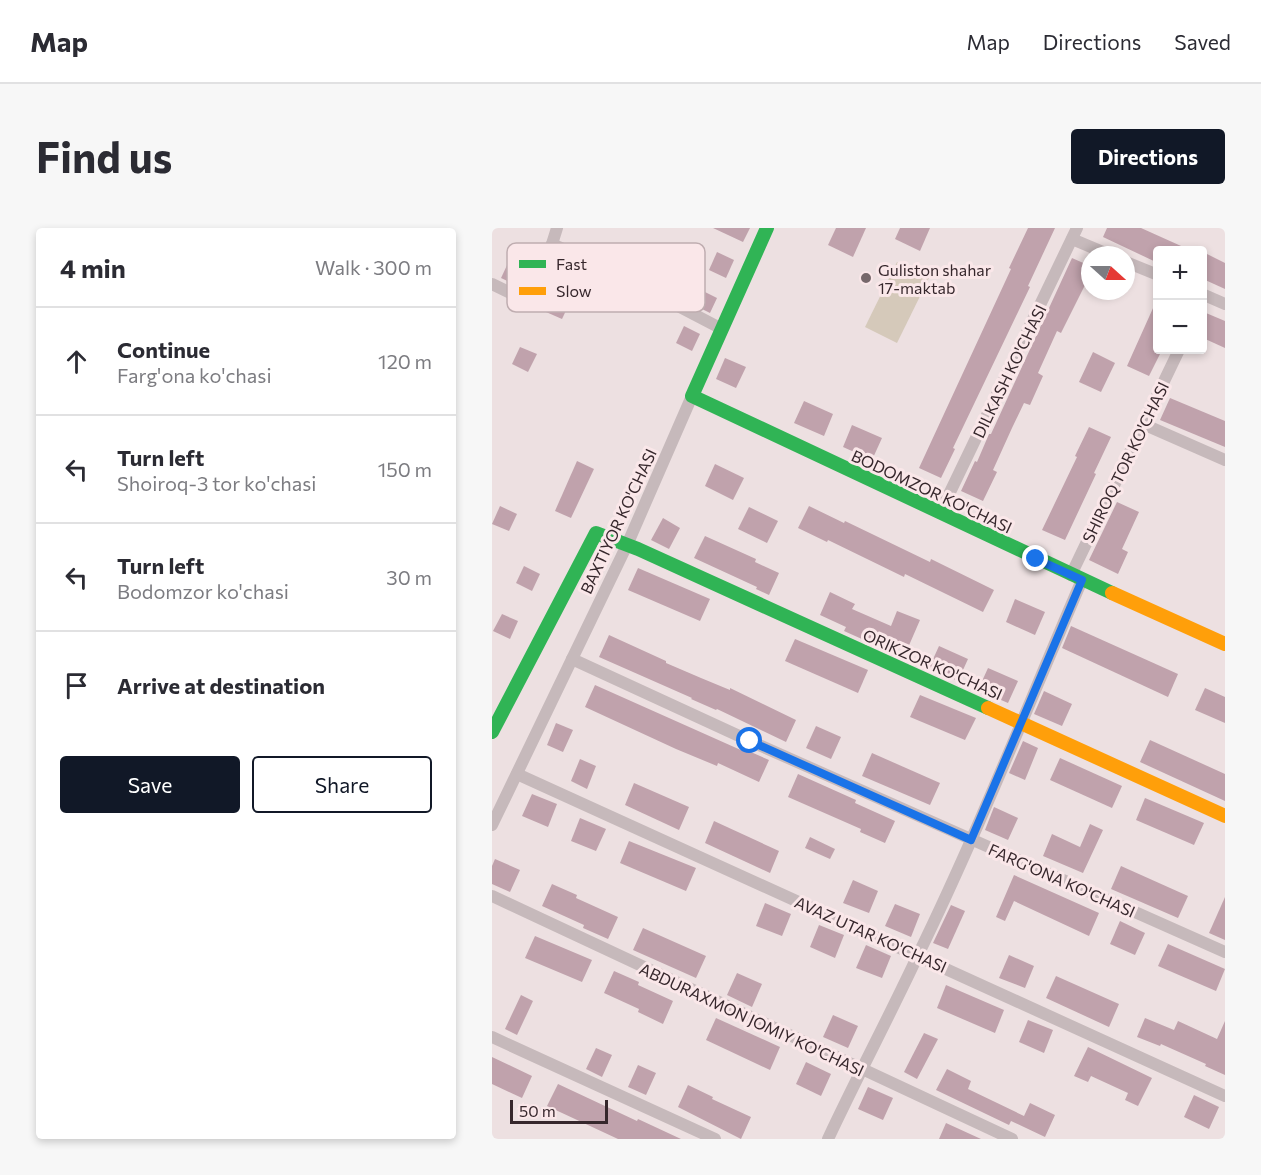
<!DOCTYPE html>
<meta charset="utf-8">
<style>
:root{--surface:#fff;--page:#f7f7f7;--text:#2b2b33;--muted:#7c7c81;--line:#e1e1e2;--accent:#111827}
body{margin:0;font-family:Commissioner,sans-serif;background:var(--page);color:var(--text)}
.controls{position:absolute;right:18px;top:18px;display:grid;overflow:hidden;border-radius:6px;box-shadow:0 3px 9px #0003}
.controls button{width:54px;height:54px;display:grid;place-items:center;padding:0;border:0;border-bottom:2px solid var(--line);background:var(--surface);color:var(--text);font:30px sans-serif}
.compass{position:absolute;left:589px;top:18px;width:54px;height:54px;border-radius:50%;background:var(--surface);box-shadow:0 3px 9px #0003;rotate:111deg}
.scale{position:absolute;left:18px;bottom:15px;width:98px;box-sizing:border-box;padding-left:6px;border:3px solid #36272c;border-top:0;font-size:16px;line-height:21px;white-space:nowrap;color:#36272c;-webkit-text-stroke:4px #fae7e9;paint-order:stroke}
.stop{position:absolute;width:18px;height:18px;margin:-14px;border:4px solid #1a73e8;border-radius:50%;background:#fff}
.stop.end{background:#1a73e8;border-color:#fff;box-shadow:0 2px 6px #0008}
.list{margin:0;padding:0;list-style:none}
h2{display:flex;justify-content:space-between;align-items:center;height:78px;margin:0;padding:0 24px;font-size:26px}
h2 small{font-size:20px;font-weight:400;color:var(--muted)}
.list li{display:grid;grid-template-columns:39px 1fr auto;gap:18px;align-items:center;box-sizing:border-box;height:108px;padding:0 24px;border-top:2px solid var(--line)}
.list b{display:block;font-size:22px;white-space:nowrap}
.list p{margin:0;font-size:20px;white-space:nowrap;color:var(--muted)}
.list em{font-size:20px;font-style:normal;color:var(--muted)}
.actions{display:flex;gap:12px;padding:18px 24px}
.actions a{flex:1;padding:14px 0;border:2px solid var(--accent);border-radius:6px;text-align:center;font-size:21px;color:var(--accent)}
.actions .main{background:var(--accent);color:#fff}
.icon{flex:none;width:33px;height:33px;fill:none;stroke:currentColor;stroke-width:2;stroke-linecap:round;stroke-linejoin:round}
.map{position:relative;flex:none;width:733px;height:911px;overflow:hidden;border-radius:6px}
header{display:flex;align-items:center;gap:36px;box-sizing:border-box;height:84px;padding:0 30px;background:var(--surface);border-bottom:2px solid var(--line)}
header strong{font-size:28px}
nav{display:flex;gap:33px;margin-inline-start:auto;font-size:21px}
.intro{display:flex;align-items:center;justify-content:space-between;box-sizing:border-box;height:144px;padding:0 36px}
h1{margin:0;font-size:42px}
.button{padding:15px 27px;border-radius:6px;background:var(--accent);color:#fff;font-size:21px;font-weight:700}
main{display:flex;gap:36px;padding:0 36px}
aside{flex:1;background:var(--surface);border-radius:6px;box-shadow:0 3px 9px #0003}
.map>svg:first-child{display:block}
.green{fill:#d5c9ba}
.building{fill:#c0a2ac}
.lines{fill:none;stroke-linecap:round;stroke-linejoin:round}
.street{stroke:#c6b9bb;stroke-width:12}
.fast{stroke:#30b455;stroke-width:14}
.slow{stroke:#ff9f0a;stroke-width:14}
.route{stroke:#1a73e8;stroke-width:8}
.poi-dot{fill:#76686b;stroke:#fae7e9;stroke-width:2}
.labels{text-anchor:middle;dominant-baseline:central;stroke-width:6;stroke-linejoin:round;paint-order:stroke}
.poi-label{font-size:16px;fill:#36272c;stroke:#fae7e9;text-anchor:start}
.street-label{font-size:16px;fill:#36272c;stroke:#fae7e9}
.key{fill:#fae7e9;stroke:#bfadb0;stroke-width:1.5}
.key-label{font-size:16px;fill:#36272c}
</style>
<header>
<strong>Map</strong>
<nav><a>Map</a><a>Directions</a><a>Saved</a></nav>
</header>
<div class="intro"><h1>Find us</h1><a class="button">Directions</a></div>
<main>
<aside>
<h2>4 min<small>Walk · 300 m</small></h2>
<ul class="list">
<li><svg class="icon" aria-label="ahead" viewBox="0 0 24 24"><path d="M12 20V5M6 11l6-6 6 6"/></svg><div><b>Continue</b><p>Farg'ona ko'chasi</p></div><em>120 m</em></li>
<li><svg class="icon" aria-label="left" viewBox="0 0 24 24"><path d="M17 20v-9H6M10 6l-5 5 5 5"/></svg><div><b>Turn left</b><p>Shoiroq-3 tor ko'chasi</p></div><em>150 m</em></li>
<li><svg class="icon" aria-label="left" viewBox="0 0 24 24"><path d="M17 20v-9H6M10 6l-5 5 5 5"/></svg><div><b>Turn left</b><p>Bodomzor ko'chasi</p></div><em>30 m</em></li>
<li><svg class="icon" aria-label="arrive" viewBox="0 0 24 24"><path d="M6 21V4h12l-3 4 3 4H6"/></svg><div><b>Arrive at destination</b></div></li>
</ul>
<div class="actions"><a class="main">Save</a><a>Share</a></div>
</aside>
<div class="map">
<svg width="733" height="911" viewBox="0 0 733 911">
<rect width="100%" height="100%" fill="#ede0e1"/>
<polygon class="green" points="405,34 437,50 405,115 373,99"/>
<g class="building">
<polygon points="221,0 258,0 251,14"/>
<polygon points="344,0 374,0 361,29 336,17"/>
<polygon points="408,0 438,0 428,23 403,11"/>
<polygon points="536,0 563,0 536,58 538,59 461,220 463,221 449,250 427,240 519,41 517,40"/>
<polygon points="615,0 649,0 698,22 666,22 666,35 611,9"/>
<polygon points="225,24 242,32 234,50 217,42"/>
<polygon points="711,24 733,35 733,61 711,51"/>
<polygon points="580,30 598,38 598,47 569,105 565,103 546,145 551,148 538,177 532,175 520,200 501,242 505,244 491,273 469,263 483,233 485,234 497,206 499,206"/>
<polygon points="17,33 34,41 26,58 9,50"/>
<polygon points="209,62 225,70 218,85 202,77"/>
<polygon points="62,66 78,74 70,91 54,84"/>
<polygon points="666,69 666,122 670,122 657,148 635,138"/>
<polygon points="714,85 733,93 733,120 711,110 711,92"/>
<polygon points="192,98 208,106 200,123 184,115"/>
<polygon points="28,119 45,126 36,144 20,136"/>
<polygon points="601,124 623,135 609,164 587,154"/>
<polygon points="233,130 254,139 244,160 224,151"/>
<polygon points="678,170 733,193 733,219 668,192"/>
<polygon points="312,173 341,186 332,208 302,195"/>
<polygon points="360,197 390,210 380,232 351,219"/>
<polygon points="597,199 619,209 602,245 604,246 573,312 550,302 585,229 583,228"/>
<polygon points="85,233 102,241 79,290 63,283"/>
<polygon points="223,236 252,250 241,272 213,258"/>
<polygon points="625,274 647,284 630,321 636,324 626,346 597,332"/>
<polygon points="8,278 25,286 17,303 0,296"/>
<polygon points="317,278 352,295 353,293 438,334 439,331 502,362 491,384 413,346 412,349 336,312 335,314 306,300"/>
<polygon points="257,279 286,293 275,315 246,301"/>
<polygon points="171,290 188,300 177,321 159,312"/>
<polygon points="213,308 264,331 263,334 287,345 277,367 264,361 265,359 202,330"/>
<polygon points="32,338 48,346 40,363 24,355"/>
<polygon points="146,340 218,371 208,393 136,362"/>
<polygon points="338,364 363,376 360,381 399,398 405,383 428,392 415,422 384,409 381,416 352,403 354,399 328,387"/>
<polygon points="523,371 553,384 543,407 514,394"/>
<polygon points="10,386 26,393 18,411 1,403"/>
<polygon points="579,398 686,446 676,469 570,420"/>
<polygon points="117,407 174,433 174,435 209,450 238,462 238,460 304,492 294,514 225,481 224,482 199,471 200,470 107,429"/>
<polygon points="303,411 376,442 366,465 293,433"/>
<polygon points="447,418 476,431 466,453 437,440"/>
<polygon points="496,440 526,453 516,475 486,462"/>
<polygon points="103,457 251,523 252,521 277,532 267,554 226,535 225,538 184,521 93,479"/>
<polygon points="713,460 733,469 733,495 703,482"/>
<polygon points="552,463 580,476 570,498 542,486"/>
<polygon points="428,467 484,490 473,512 418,489"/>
<polygon points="64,495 81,502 71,524 55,517"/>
<polygon points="324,498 349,509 339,531 314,520"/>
<polygon points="658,512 733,546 733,573 648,534"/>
<polygon points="531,513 546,520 533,552 517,545"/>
<polygon points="380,525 448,555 438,577 370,548"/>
<polygon points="568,530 630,558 620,580 558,552"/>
<polygon points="88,531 104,538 95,561 79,553"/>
<polygon points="306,546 364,572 363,575 403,593 393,615 368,604 369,601 296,569"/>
<polygon points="142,555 197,579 187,602 133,577"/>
<polygon points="40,566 65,576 56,599 30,588"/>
<polygon points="653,570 712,595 702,617 644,592"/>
<polygon points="502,579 526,590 516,612 493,602"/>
<polygon points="88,590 114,601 104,623 79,613"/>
<polygon points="222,593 287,623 278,645 213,615"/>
<polygon points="598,596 611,602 591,645 551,628 560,606 588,619"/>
<polygon points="318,609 343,621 338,631 313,620"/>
<polygon points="137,613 204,640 194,663 128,635"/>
<polygon points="3,631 28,642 18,664 0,656 0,638"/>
<polygon points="629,638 696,668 686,690 619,661"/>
<polygon points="522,647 607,685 597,708 522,673 513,693 504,689"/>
<polygon points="361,652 386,663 377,685 351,675"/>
<polygon points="60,656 85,667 84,670 126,689 116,711 91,700 92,697 50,678"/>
<polygon points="733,669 733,712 717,705"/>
<polygon points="273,675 299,686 290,708 264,698"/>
<polygon points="403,676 428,686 419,709 393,698"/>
<polygon points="459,677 473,683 456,721 441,715"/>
<polygon points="628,693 653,705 643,727 618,716"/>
<polygon points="327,697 352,707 343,730 318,719"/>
<polygon points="151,700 214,728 204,750 141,722"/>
<polygon points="43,708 100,732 90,754 33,730"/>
<polygon points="676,716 733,741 724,763 666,738"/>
<polygon points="374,717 399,728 390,750 364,740"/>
<polygon points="517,727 542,738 533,760 507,750"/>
<polygon points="122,743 147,754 146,757 181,773 171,796 146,784 147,781 112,765"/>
<polygon points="245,745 270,756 260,779 235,767"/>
<polygon points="564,748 627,776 617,799 554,770"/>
<polygon points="454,757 512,782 503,805 445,780"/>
<polygon points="29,767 41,773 25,807 13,801"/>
<polygon points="341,787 366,798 356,820 331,809"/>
<polygon points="224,790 288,819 278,842 214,812"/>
<polygon points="653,790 682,802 686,793 725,811 733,793 733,847 713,838 714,836 669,816 668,818 645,809"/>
<polygon points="536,792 561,802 552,825 527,814"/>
<polygon points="432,805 446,811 425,851 412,844"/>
<polygon points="596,819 660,850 646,878 633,872 636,865 599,848 596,854 582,848"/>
<polygon points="104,820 120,827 110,849 94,841"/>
<polygon points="0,829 40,848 30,870 0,856"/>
<polygon points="314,834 339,846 329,868 304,856"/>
<polygon points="146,837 164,845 154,867 136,859"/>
<polygon points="455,841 479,853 476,861 532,888 538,875 563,887 553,909 519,893 517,897 444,862"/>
<polygon points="66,856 145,893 146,891 189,911 126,911 55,878"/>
<polygon points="196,857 221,869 220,871 259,889 249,911 186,879"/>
<polygon points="376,859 401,870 391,892 366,881"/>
<polygon points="702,867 727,879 717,901 692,889"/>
<polygon points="454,895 489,911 447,911"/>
</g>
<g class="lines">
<g class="street">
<polyline points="580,11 618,27"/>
<polyline points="60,16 117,42 230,101"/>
<polyline points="634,34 666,47"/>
<polyline points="0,56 35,73 60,16 65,0"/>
<polyline points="710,66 733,76"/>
<polyline points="651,196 733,232"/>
<polyline points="448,285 585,0"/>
<polyline points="579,347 687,122"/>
<polyline points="80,431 258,513 733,724"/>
<polyline points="25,546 733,868"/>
<polyline points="0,597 135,317 200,168"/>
<polyline points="0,668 520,911"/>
<polyline points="0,809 223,911"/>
<path d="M336,911C365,849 397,789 426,727C486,604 536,477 590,352"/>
</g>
<g class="fast">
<polyline points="275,0 200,168 620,365"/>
<polyline points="0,504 104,305 146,321 496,480"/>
</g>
<g class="slow">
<polyline points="620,365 733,416"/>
<polyline points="496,480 733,588"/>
</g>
</g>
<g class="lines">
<polyline class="route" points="258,513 479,612 590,352 544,331"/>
</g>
<circle class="poi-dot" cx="374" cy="50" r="6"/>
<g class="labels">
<g class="poi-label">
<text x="386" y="41">Guliston shahar<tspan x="386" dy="18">17-maktab</tspan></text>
</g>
<g class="street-label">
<text transform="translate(517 143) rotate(-64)">DILKASH KO'CHASI</text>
<text transform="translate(633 234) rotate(-64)">SHIROQ TOR KO'CHASI</text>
<text transform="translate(440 263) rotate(25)">BODOMZOR KO'CHASI</text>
<text transform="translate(126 293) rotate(-65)">BAXTIYOR KO'CHASI</text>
<text transform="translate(441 436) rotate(24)">ORIKZOR KO'CHASI</text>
<text transform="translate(570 652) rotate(24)">FARG'ONA KO'CHASI</text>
<text transform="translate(379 706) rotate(24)">AVAZ UTAR KO'CHASI</text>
<text transform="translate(260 791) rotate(25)">ABDURAXMON JOMIY KO'CHASI</text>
</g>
</g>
<rect x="15" y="15" width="198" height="69" rx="9" class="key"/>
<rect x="27" y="32" width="27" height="8" fill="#30b455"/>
<rect x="27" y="59" width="27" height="8" fill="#ff9f0a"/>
<g class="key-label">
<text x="64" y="42">Fast</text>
<text x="64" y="69">Slow</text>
</g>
</svg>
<div class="controls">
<button>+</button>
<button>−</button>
</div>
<svg class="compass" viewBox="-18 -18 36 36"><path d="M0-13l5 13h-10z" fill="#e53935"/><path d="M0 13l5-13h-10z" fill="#7c7c81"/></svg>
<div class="scale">50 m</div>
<div class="stop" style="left:258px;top:513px"></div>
<div class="stop end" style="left:544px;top:331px"></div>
</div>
</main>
